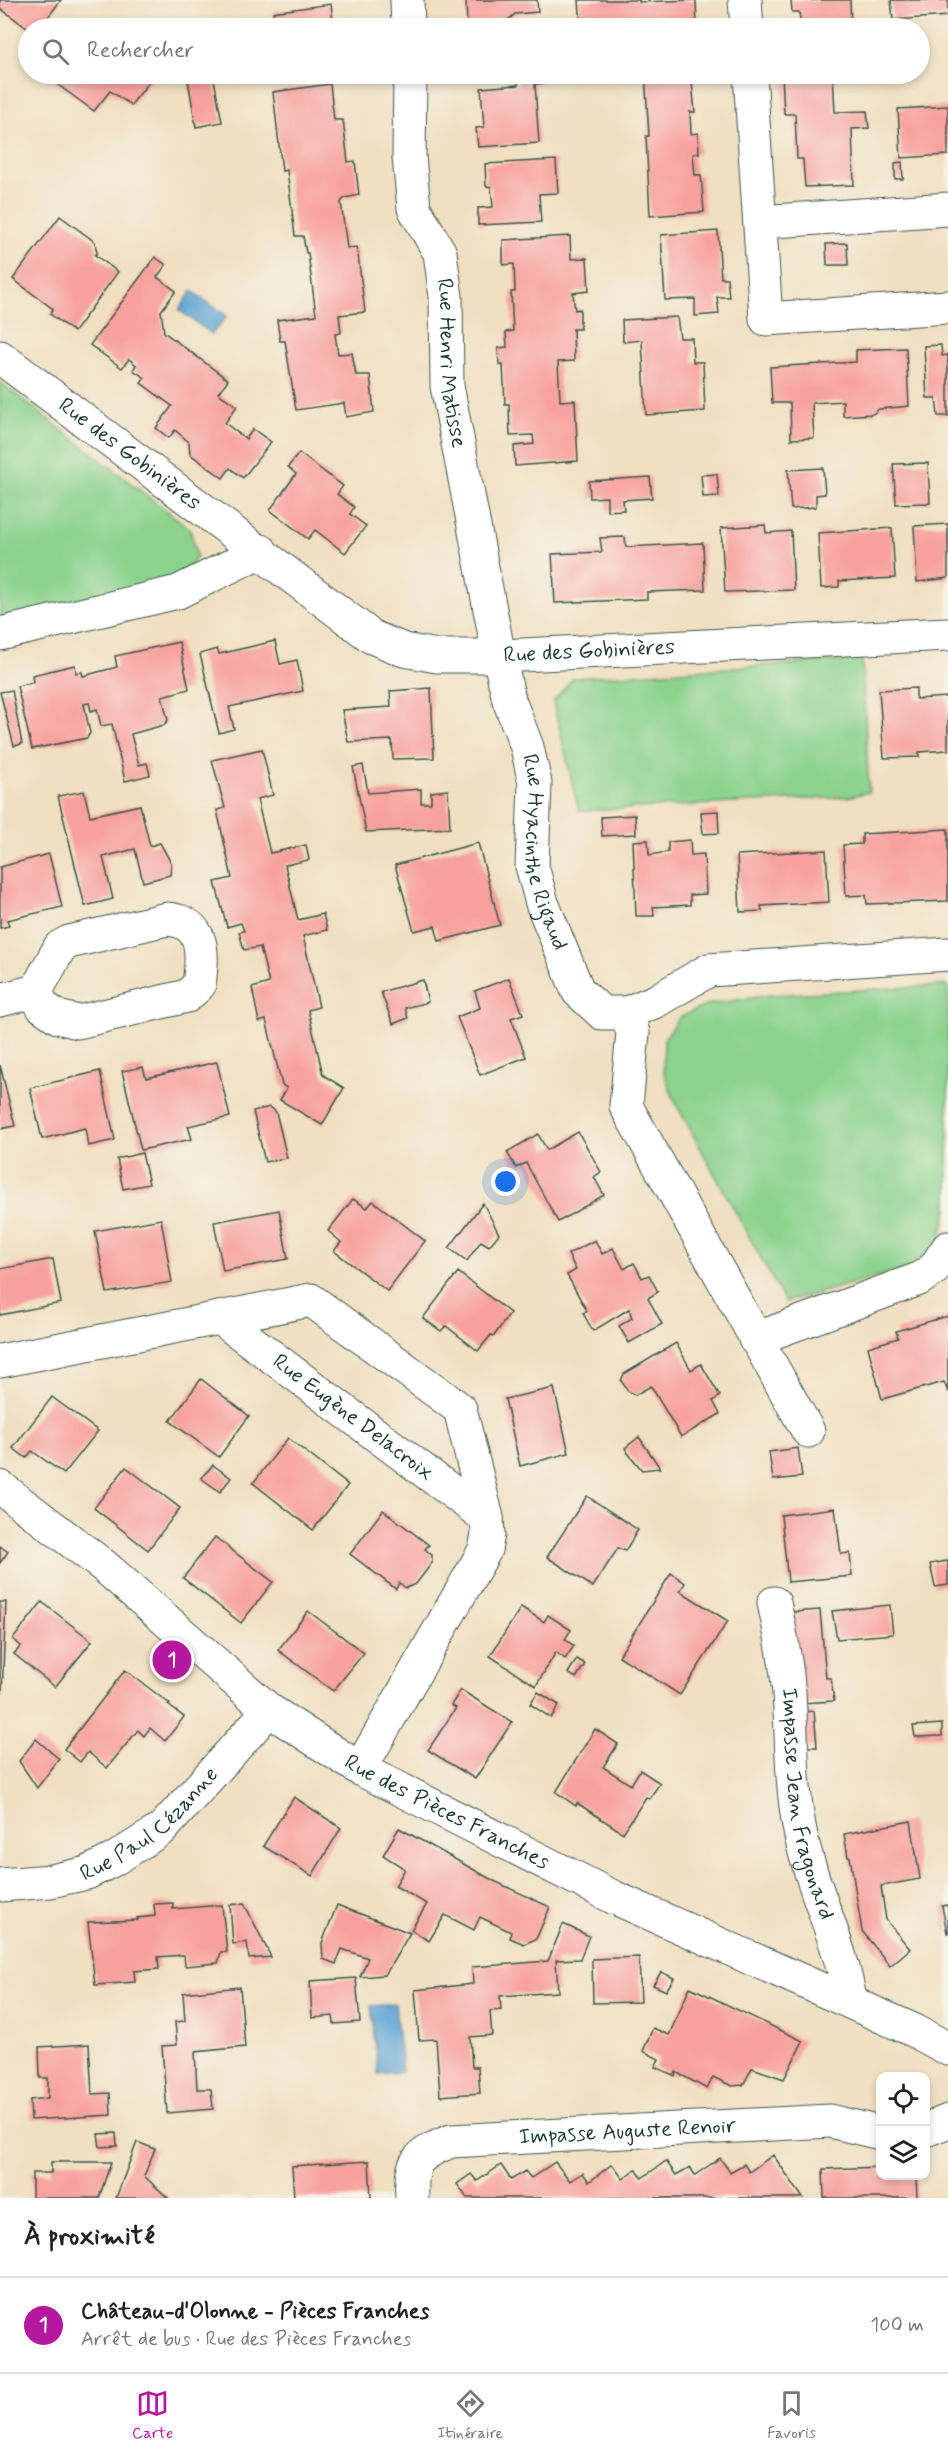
<!DOCTYPE html>
<html lang="fr">
<meta charset="utf-8">
<style>
:root{--surface:#fff;--page:#f6f6f6;--text:#222;--muted:#767676;--line:#e0e0e0;--accent:#b5179e}
body{margin:0;font-family:Mynerve,sans-serif;background:var(--page);color:var(--text)}
.controls{position:absolute;right:18px;bottom:18px;display:grid;overflow:hidden;border-radius:12px;box-shadow:0 3px 9px #0003}
.controls button{width:54px;height:54px;display:grid;place-items:center;padding:0;border:0;border-bottom:2px solid var(--line);background:var(--surface);color:var(--text);font:30px sans-serif}
.you{position:absolute;left:506px;top:1182px;width:21px;height:21px;margin:-15px;border:4px solid #fff;border-radius:50%;background:#1a73e8;box-shadow:0 0 0 9px #1a73e833}
.badge{display:grid;place-items:center;width:39px;height:39px;border-radius:50%;background:var(--accent);color:#fff;font-size:20px;font-weight:700}
.pin{position:absolute;translate:-50% -50%;border:3px solid #fff;box-shadow:0 2px 6px #0006}
.list{margin:0;padding:0;list-style:none}
h2{display:flex;justify-content:space-between;align-items:center;height:78px;margin:0;padding:0 24px;font-size:26px}
h2 small{font-size:20px;font-weight:400;color:var(--muted)}
.list li{display:grid;grid-template-columns:39px 1fr auto;gap:18px;align-items:center;box-sizing:border-box;height:96px;padding:0 24px;border-top:2px solid var(--line)}
.list b{display:block;font-size:22px;white-space:nowrap}
.list p{margin:0;font-size:20px;white-space:nowrap;color:var(--muted)}
.list em{font-size:20px;font-style:normal;color:var(--muted)}
.icon{flex:none;width:33px;height:33px;fill:none;stroke:currentColor;stroke-width:2;stroke-linecap:round;stroke-linejoin:round}
.map{position:relative;flex:none;width:948px;height:2198px;overflow:hidden}
.search{position:absolute;background:var(--surface);box-shadow:0 3px 9px #0003;left:18px;right:18px;top:18px;height:66px;display:flex;align-items:center;gap:15px;box-sizing:border-box;padding:0 21px;border-radius:33px;color:var(--muted);font-size:22px}
.sheet{height:174px;background:var(--surface)}
nav{display:flex;justify-content:space-around;align-items:center;box-sizing:border-box;height:84px;border-top:2px solid var(--line);background:var(--surface);font-size:16px;color:var(--muted)}
nav a{display:grid;justify-items:center;gap:3px}
nav .on{color:var(--accent)}
.map>svg:first-child{display:block}
.green{fill:#8cd38e;stroke:#568861;stroke-width:1.5}
.water{fill:#5fa4d4;stroke:#3f7084;stroke-width:1.5}
.building{fill:#f8a19f}
.lines{fill:none;stroke-linecap:round;stroke-linejoin:round}
.street-casing{stroke:#3e5549;stroke-width:35}
.street{stroke:#fff;stroke-width:33}
.labels{text-anchor:middle;dominant-baseline:central;stroke-width:4.5;stroke-linejoin:round;paint-order:stroke}
.street-label{font-size:22px;fill:#1f3d34;stroke:#f7f3e8}
</style>
<div class="map">
<svg width="948" height="2198" viewBox="0 0 948 2198">
<rect width="100%" height="100%" fill="#f7f3e8"/>
<filter id="ink" filterUnits="userSpaceOnUse"><feTurbulence type="fractalNoise" baseFrequency=".0167" numOctaves="2"/><feDisplacementMap in="SourceGraphic" scale="12" xChannelSelector="R" yChannelSelector="G"/><feConvolveMatrix kernelMatrix="1 2 1 2 8 2 1 2 1" color-interpolation-filters="sRGB"/></filter>
<filter id="wash" filterUnits="userSpaceOnUse"><feTurbulence type="fractalNoise" baseFrequency=".008" numOctaves="4" result="noise"/><feDisplacementMap in="SourceGraphic" scale="24" xChannelSelector="R" yChannelSelector="G"/><feGaussianBlur stdDeviation="1.35" result="paint"/><feColorMatrix in="noise" values="0 0 0 0 0 0 0 0 0 0 0 0 0 0 0 0 0 1.4 0 .05"/><feComposite in="paint" operator="in"/></filter>
<g filter="url(#wash)">
<rect width="100%" height="100%" fill="#f0dfc0"/>
<g class="green">
<polygon points="0,382 190,529 197,557 179,581 0,621"/>
<polygon points="862,659 869,792 848,797 579,811 553,702 573,678"/>
<polygon points="948,985 948,1209 939,1243 912,1267 785,1302 674,1100 663,1070 664,1039 680,1017 709,1004 771,995"/>
</g>
<g class="water">
<polygon points="192,291 227,316 212,334 179,310"/>
<polygon points="395,2004 402,2072 378,2074 371,2006"/>
</g>
<g id="blocks">
<g class="building">
<polygon points="0,0 61,0 40,28 27,28 0,8"/>
<polygon points="466,0 537,0 538,12 515,14 501,26 501,28 467,28"/>
<polygon points="579,0 639,0 639,2 696,0 697,28 581,28"/>
<polygon points="791,0 850,0 851,27 801,28 799,12 792,12"/>
<polygon points="891,0 948,0 948,16 893,20"/>
<polygon points="331,4 333,22 323,24 323,28 275,28 273,12"/>
<polygon points="61,74 167,74 167,75 153,77 131,105 110,91 94,111 54,82"/>
<polygon points="187,74 213,74 222,122 196,127"/>
<polygon points="517,74 543,74 544,83 535,84 539,143 478,147 476,128 484,127 481,88 518,85"/>
<polygon points="645,74 697,74 698,82 692,82 695,112 690,112 691,134 698,133 699,153 693,154 695,175 701,175 704,212 650,216 646,136 649,136"/>
<polygon points="782,74 833,74 835,112 867,111 869,128 852,129 854,185 805,187 803,159 797,159 795,114 784,114"/>
<polygon points="330,84 334,120 343,120 348,162 355,161 359,195 345,198 341,202 347,248 357,247 365,312 339,315 341,333 335,334 338,354 352,353 356,375 370,375 374,412 346,417 344,403 296,410 285,341 280,341 277,320 316,315 308,253 306,253 303,236 295,236 287,170 282,171 273,92"/>
<polygon points="948,106 948,155 901,158 898,109"/>
<polygon points="556,160 558,193 539,194 541,222 478,225 478,208 493,207 491,187 486,186 485,164"/>
<polygon points="902,162 903,179 895,179 895,163"/>
<polygon points="60,216 95,242 97,253 95,255 118,272 74,332 50,314 53,309 13,279"/>
<polygon points="718,231 721,278 727,278 729,297 717,297 719,314 695,316 695,299 665,300 661,235"/>
<polygon points="570,236 571,259 587,258 589,291 573,293 575,310 580,309 580,329 573,329 574,361 558,362 560,401 575,400 578,461 515,466 514,446 534,444 533,435 510,436 509,404 505,404 503,365 499,365 498,348 507,347 506,332 513,331 511,292 515,292 514,264 503,265 503,240"/>
<polygon points="847,243 848,265 827,265 826,244"/>
<polygon points="155,257 166,265 157,277 176,291 161,311 164,332 228,380 218,393 237,406 225,423 246,439 253,429 271,442 243,478 230,468 223,478 190,454 189,442 175,430 169,438 156,428 172,406 141,383 145,378 133,370 136,365 129,359 122,368 90,345"/>
<polygon points="677,317 680,338 692,338 693,362 703,362 705,411 646,415 642,340 623,342 622,320"/>
<polygon points="941,345 942,356 948,355 948,416 938,416 936,398 927,398 924,346"/>
<polygon points="906,348 909,406 879,409 873,414 843,416 843,401 812,403 814,438 791,439 790,403 772,403 770,367 856,362 856,350"/>
<polygon points="299,453 343,486 337,494 354,507 350,514 366,526 345,553 315,530 308,539 270,510 296,474 288,467"/>
<polygon points="928,463 930,503 896,504 893,464"/>
<polygon points="823,468 825,494 816,495 816,507 791,509 788,470"/>
<polygon points="717,474 719,496 703,497 701,475"/>
<polygon points="650,477 652,498 623,500 624,510 607,511 607,497 590,498 589,481"/>
<polygon points="948,524 948,578 917,582 914,526"/>
<polygon points="765,525 766,533 791,531 794,590 725,592 721,528"/>
<polygon points="892,528 895,578 839,581 839,587 821,588 818,533"/>
<polygon points="625,537 626,547 703,543 705,590 647,592 647,599 555,603 552,554 602,552 600,538"/>
<polygon points="275,641 280,664 297,660 303,691 229,707 234,729 219,733 200,654 217,649 219,654"/>
<polygon points="179,642 189,689 162,696 168,720 164,725 131,734 139,765 147,763 150,775 125,781 112,724 101,726 97,709 91,711 89,703 84,704 90,733 87,738 32,749 17,686 33,682 32,675 75,665 76,673 82,672 83,676 117,667 115,656"/>
<polygon points="431,688 434,758 393,759 392,740 348,742 342,710 391,707 390,691"/>
<polygon points="916,688 916,699 948,697 948,750 919,752 919,757 884,758 879,690"/>
<polygon points="12,690 22,744 14,746 0,692"/>
<polygon points="262,749 273,795 257,799 270,853 306,845 309,860 285,865 298,920 323,914 327,930 303,936 319,1007 308,1010 323,1075 344,1088 322,1125 280,1100 287,1088 282,1085 266,1020 259,1022 252,988 269,983 260,947 244,950 239,932 244,931 241,923 227,927 215,882 232,878 217,810 225,808 212,760"/>
<polygon points="363,765 368,793 421,789 421,803 431,803 431,792 448,790 450,828 366,832 353,767"/>
<polygon points="84,791 90,816 140,805 150,846 160,843 171,863 170,875 143,882 135,849 103,857 113,899 85,906 58,796"/>
<polygon points="718,811 719,833 703,834 701,812"/>
<polygon points="635,815 636,834 602,836 601,817"/>
<polygon points="948,829 948,901 867,904 866,895 846,896 843,845 862,844 862,834"/>
<polygon points="648,840 649,855 668,852 668,842 690,840 691,855 704,854 706,894 690,895 690,905 653,907 654,916 636,916 633,841"/>
<polygon points="478,843 500,925 439,941 435,926 414,931 395,865"/>
<polygon points="826,850 829,902 761,906 762,911 740,912 737,855"/>
<polygon points="49,854 62,907 7,920 9,926 0,928 0,867"/>
<polygon points="509,978 523,1014 511,1018 526,1057 480,1075 457,1017 480,1008 475,991"/>
<polygon points="423,980 428,1002 405,1008 408,1018 393,1024 381,992"/>
<polygon points="217,1062 230,1117 188,1126 192,1139 141,1150 122,1071 143,1067 146,1078"/>
<polygon points="0,1065 15,1126 0,1129"/>
<polygon points="100,1071 115,1140 88,1146 85,1128 42,1139 30,1088"/>
<polygon points="270,1107 276,1112 287,1158 265,1162 253,1111"/>
<polygon points="578,1132 601,1172 594,1177 604,1195 558,1222 526,1163 516,1168 507,1152 538,1134 547,1150"/>
<polygon points="142,1153 149,1184 123,1189 117,1159"/>
<polygon points="353,1199 367,1208 373,1201 425,1241 387,1291 334,1251 341,1242 328,1231"/>
<polygon points="483,1203 499,1234 489,1246 481,1241 467,1261 449,1248"/>
<polygon points="279,1210 288,1259 223,1271 214,1222"/>
<polygon points="161,1219 172,1282 107,1293 95,1231"/>
<polygon points="595,1240 602,1254 613,1248 624,1269 634,1263 642,1278 649,1275 658,1292 648,1298 662,1324 629,1343 619,1326 632,1318 629,1309 593,1331 583,1313 587,1311 567,1275 576,1270 568,1254"/>
<polygon points="53,1259 61,1303 0,1315 0,1269"/>
<polygon points="458,1272 510,1313 494,1336 491,1335 478,1351 446,1326 441,1331 423,1318"/>
<polygon points="948,1316 948,1392 944,1382 882,1399 868,1347 898,1338 896,1331"/>
<polygon points="676,1343 691,1370 701,1364 720,1396 713,1401 720,1414 681,1437 651,1386 635,1395 629,1392 621,1381 624,1374"/>
<polygon points="201,1379 249,1416 219,1457 170,1421"/>
<polygon points="554,1388 569,1453 520,1466 505,1399"/>
<polygon points="52,1397 98,1431 64,1474 32,1451 26,1458 13,1448"/>
<polygon points="639,1437 643,1443 660,1468 642,1470 628,1453 625,1448"/>
<polygon points="288,1438 348,1485 313,1530 253,1483"/>
<polygon points="798,1448 802,1477 773,1480 769,1452"/>
<polygon points="213,1465 231,1478 220,1492 201,1478"/>
<polygon points="126,1467 180,1508 148,1550 94,1508"/>
<polygon points="587,1496 638,1530 625,1551 618,1548 593,1587 547,1557"/>
<polygon points="835,1508 841,1554 850,1553 852,1576 788,1582 781,1515"/>
<polygon points="383,1510 429,1545 425,1549 432,1555 432,1563 416,1584 406,1588 399,1583 396,1589 350,1554"/>
<polygon points="215,1537 273,1582 241,1623 183,1578"/>
<polygon points="0,1546 8,1552 0,1563"/>
<polygon points="948,1561 948,1585 935,1587 930,1564"/>
<polygon points="671,1573 685,1583 680,1591 728,1621 680,1695 619,1656"/>
<polygon points="0,1602 6,1602 2,1693 0,1693"/>
<polygon points="42,1602 92,1641 55,1687 14,1654 21,1646 13,1639"/>
<polygon points="890,1605 893,1634 837,1639 832,1611"/>
<polygon points="521,1607 544,1622 548,1615 571,1630 565,1639 574,1646 565,1659 556,1652 536,1686 490,1656"/>
<polygon points="820,1610 826,1678 831,1678 834,1701 801,1703 792,1612"/>
<polygon points="308,1611 364,1653 333,1691 278,1650"/>
<polygon points="577,1659 585,1664 576,1678 568,1673"/>
<polygon points="125,1670 170,1704 168,1705 184,1717 165,1741 150,1728 144,1736 138,1730 107,1768 88,1752 80,1762 64,1749"/>
<polygon points="461,1690 512,1722 475,1779 428,1750 456,1708 451,1705"/>
<polygon points="538,1692 559,1705 551,1718 530,1704"/>
<polygon points="814,1711 817,1747 803,1747 802,1712"/>
<polygon points="942,1724 942,1736 915,1737 913,1726"/>
<polygon points="595,1729 618,1744 603,1767 631,1785 640,1770 660,1783 649,1799 646,1797 623,1833 577,1803 576,1806 556,1792"/>
<polygon points="36,1739 59,1759 37,1788 19,1761"/>
<polygon points="294,1797 341,1828 312,1876 263,1846"/>
<polygon points="911,1821 920,1879 881,1886 886,1920 910,1949 890,1966 862,1931 850,1857 848,1857 844,1834"/>
<polygon points="399,1828 494,1881 550,1907 536,1939 524,1944 510,1938 511,1932 480,1917 474,1930 445,1915 429,1941 411,1930 427,1904 395,1886 405,1869 383,1855"/>
<polygon points="173,1903 173,1909 222,1905 227,1952 221,1952 218,1963 185,1966 184,1955 158,1957 159,1969 134,1971 135,1982 95,1985 88,1922 138,1920 137,1918 155,1916 154,1904"/>
<polygon points="244,1903 271,1957 249,1959 247,1942 233,1944 230,1905"/>
<polygon points="337,1905 410,1933 385,1975 360,1977 368,1958 342,1949 336,1964 323,1959 322,1943"/>
<polygon points="948,1905 948,1933 947,1933 942,1906"/>
<polygon points="563,1924 589,1936 580,1959 556,1960 558,1992 500,1996 501,2010 490,2011 492,2035 470,2037 472,2067 478,2067 480,2093 440,2096 436,2039 419,2040 415,1990 473,1984 472,1967 548,1961"/>
<polygon points="639,1957 641,2002 593,2003 592,1959"/>
<polygon points="661,1972 674,1978 666,1991 653,1985"/>
<polygon points="356,1978 360,2022 334,2024 333,2016 312,2018 310,1981"/>
<polygon points="240,1987 245,2047 195,2052 197,2089 211,2089 213,2109 167,2113 162,2046 177,2045 175,2022 185,2021 183,1993"/>
<polygon points="690,1987 803,2041 784,2079 752,2068 743,2085 732,2086 713,2077 707,2089 676,2072 675,2076 655,2067 659,2059 643,2051 653,2028 669,2035"/>
<polygon points="89,2044 92,2094 110,2093 111,2115 31,2120 30,2100 48,2098 48,2078 40,2078 39,2047"/>
<polygon points="116,2133 117,2146 100,2147 98,2134"/>
<polygon points="137,2142 155,2149 144,2176 168,2198 116,2198"/>
<polygon points="773,2155 803,2198 467,2198 457,2184 471,2174 477,2181 501,2165 511,2180 525,2171 531,2178 555,2162 570,2181 583,2173 589,2182 612,2164 623,2179 636,2169 642,2178 666,2161 676,2175 690,2167 695,2175 720,2158 730,2172 744,2164 749,2172"/>
<polygon points="369,2161 371,2198 294,2198 292,2166"/>
<polygon points="51,2162 111,2162 99,2198 32,2198 32,2173 51,2173"/>
<polygon points="880,2167 880,2176 916,2176 917,2198 824,2198 823,2169"/>
</g>
</g>
</g>
<g filter="url(#ink)">
<use href="#blocks" fill-opacity="0" stroke="#3e5549" stroke-width="1.5"/>
<g class="lines">
<g class="street-casing">
<g id="street">
<polyline points="407,0 408,28"/>
<polyline points="745,0 747,28"/>
<path id="s1" d="M410,74L409,157L414,208L440,253L446,297L447,386L499,656L509,700L527,747L535,783L532,866L542,903L578,991L602,1013H627L633,1033L626,1106L808,1431"/>
<polyline points="750,74 766,319 948,307"/>
<polyline points="760,222 948,209"/>
<path id="s2" d="M0,357L372,637L404,650L437,656H499L948,634"/>
<polyline points="0,634 178,592 261,551"/>
<path d="M167,919C206,922 203,955 199,985L187,996L78,1022L58,1017L42,1006L36,991L60,947L69,942Z"/>
<polyline points="0,1000 36,991"/>
<polyline points="627,1013 656,1001 709,970 948,954"/>
<path id="s3" d="M220,1318L487,1518"/>
<polyline points="755,1339 919,1279 934,1269 948,1248"/>
<polyline points="0,1361 311,1300 460,1409 487,1518 488,1534 485,1550 360,1769"/>
<path id="s4" d="M0,1487L104,1566L269,1710L360,1769L613,1897L915,2031L948,2049"/>
<path id="s5" d="M774,1603C781,1633 786,1662 789,1693C792,1738 791,1782 799,1826C810,1886 841,1941 850,2001"/>
<path id="s6" d="M0,1885L51,1881L87,1873L113,1860L162,1829L269,1710"/>
<polyline points="926,2130 948,2121"/>
<path id="s7" d="M412,2198C410,2160 417,2155 451,2141L830,2121L880,2133"/>
</g>
</g>
<use href="#street" class="street"/>
</g>
</g>
<g class="labels">
<g class="street-label">
<text stroke="none"><textPath href="#s1" startOffset="297">Rue Henri Matisse</textPath></text>
<text stroke="none"><textPath href="#s2" startOffset="162">Rue des Gobinières</textPath></text>
<text stroke="none"><textPath href="#s2" startOffset="686">Rue des Gobinières</textPath></text>
<text stroke="none"><textPath href="#s1" startOffset="798">Rue Hyacinthe Rigaud</textPath></text>
<text stroke="none"><textPath href="#s3" startOffset="166">Rue Eugène Delacroix</textPath></text>
<text stroke="none"><textPath href="#s5" startOffset="204">Impasse Jean Fragonard</textPath></text>
<text stroke="none"><textPath href="#s4" startOffset="555">Rue des Pièces Franches</textPath></text>
<text stroke="none"><textPath href="#s6" startOffset="168">Rue Paul Cézanne</textPath></text>
<text stroke="none"><textPath href="#s7" startOffset="254">Impasse Auguste Renoir</textPath></text>
</g>
</g>
</svg>
<div class="controls">
<button><svg class="icon" aria-label="locate" viewBox="0 0 24 24"><circle cx="12" cy="12" r="6"/><path d="M12 2v4M12 18v4M2 12h4M18 12h4"/></svg></button>
<button><svg class="icon" aria-label="layers" viewBox="0 0 24 24"><path d="M12 4l9 5-9 5-9-5zM3 14l9 5 9-5"/></svg></button>
</div>
<div class="you"></div>
<div class="pin badge" style="left:172px;top:1660px">1</div>
<div class="search"><svg class="icon" aria-label="search" viewBox="0 0 24 24"><circle cx="10" cy="10" r="6"/><path d="M15 15l6 6"/></svg>Rechercher</div>
</div>
<section class="sheet">
<h2>À proximité<small></small></h2>
<ul class="list">
<li><span class="badge">1</span><div><b>Château-d'Olonne - Pièces Franches</b><p>Arrêt de bus · Rue des Pièces Franches</p></div><em>100 m</em></li>
</ul>
</section>
<nav>
<a class="on"><svg class="icon" aria-label="map" viewBox="0 0 24 24"><path d="M3 6l6-2 6 2 6-2v14l-6 2-6-2-6 2zM9 4v14M15 6v14"/></svg>Carte</a>
<a><svg class="icon" aria-label="directions" viewBox="0 0 24 24"><path d="M12 3l9 9-9 9-9-9zM9 14v-3h6M13 9l2 2-2 2"/></svg>Itinéraire</a>
<a><svg class="icon" aria-label="saved" viewBox="0 0 24 24"><path d="M7 4h10v16l-5-4-5 4z"/></svg>Favoris</a>
</nav>
